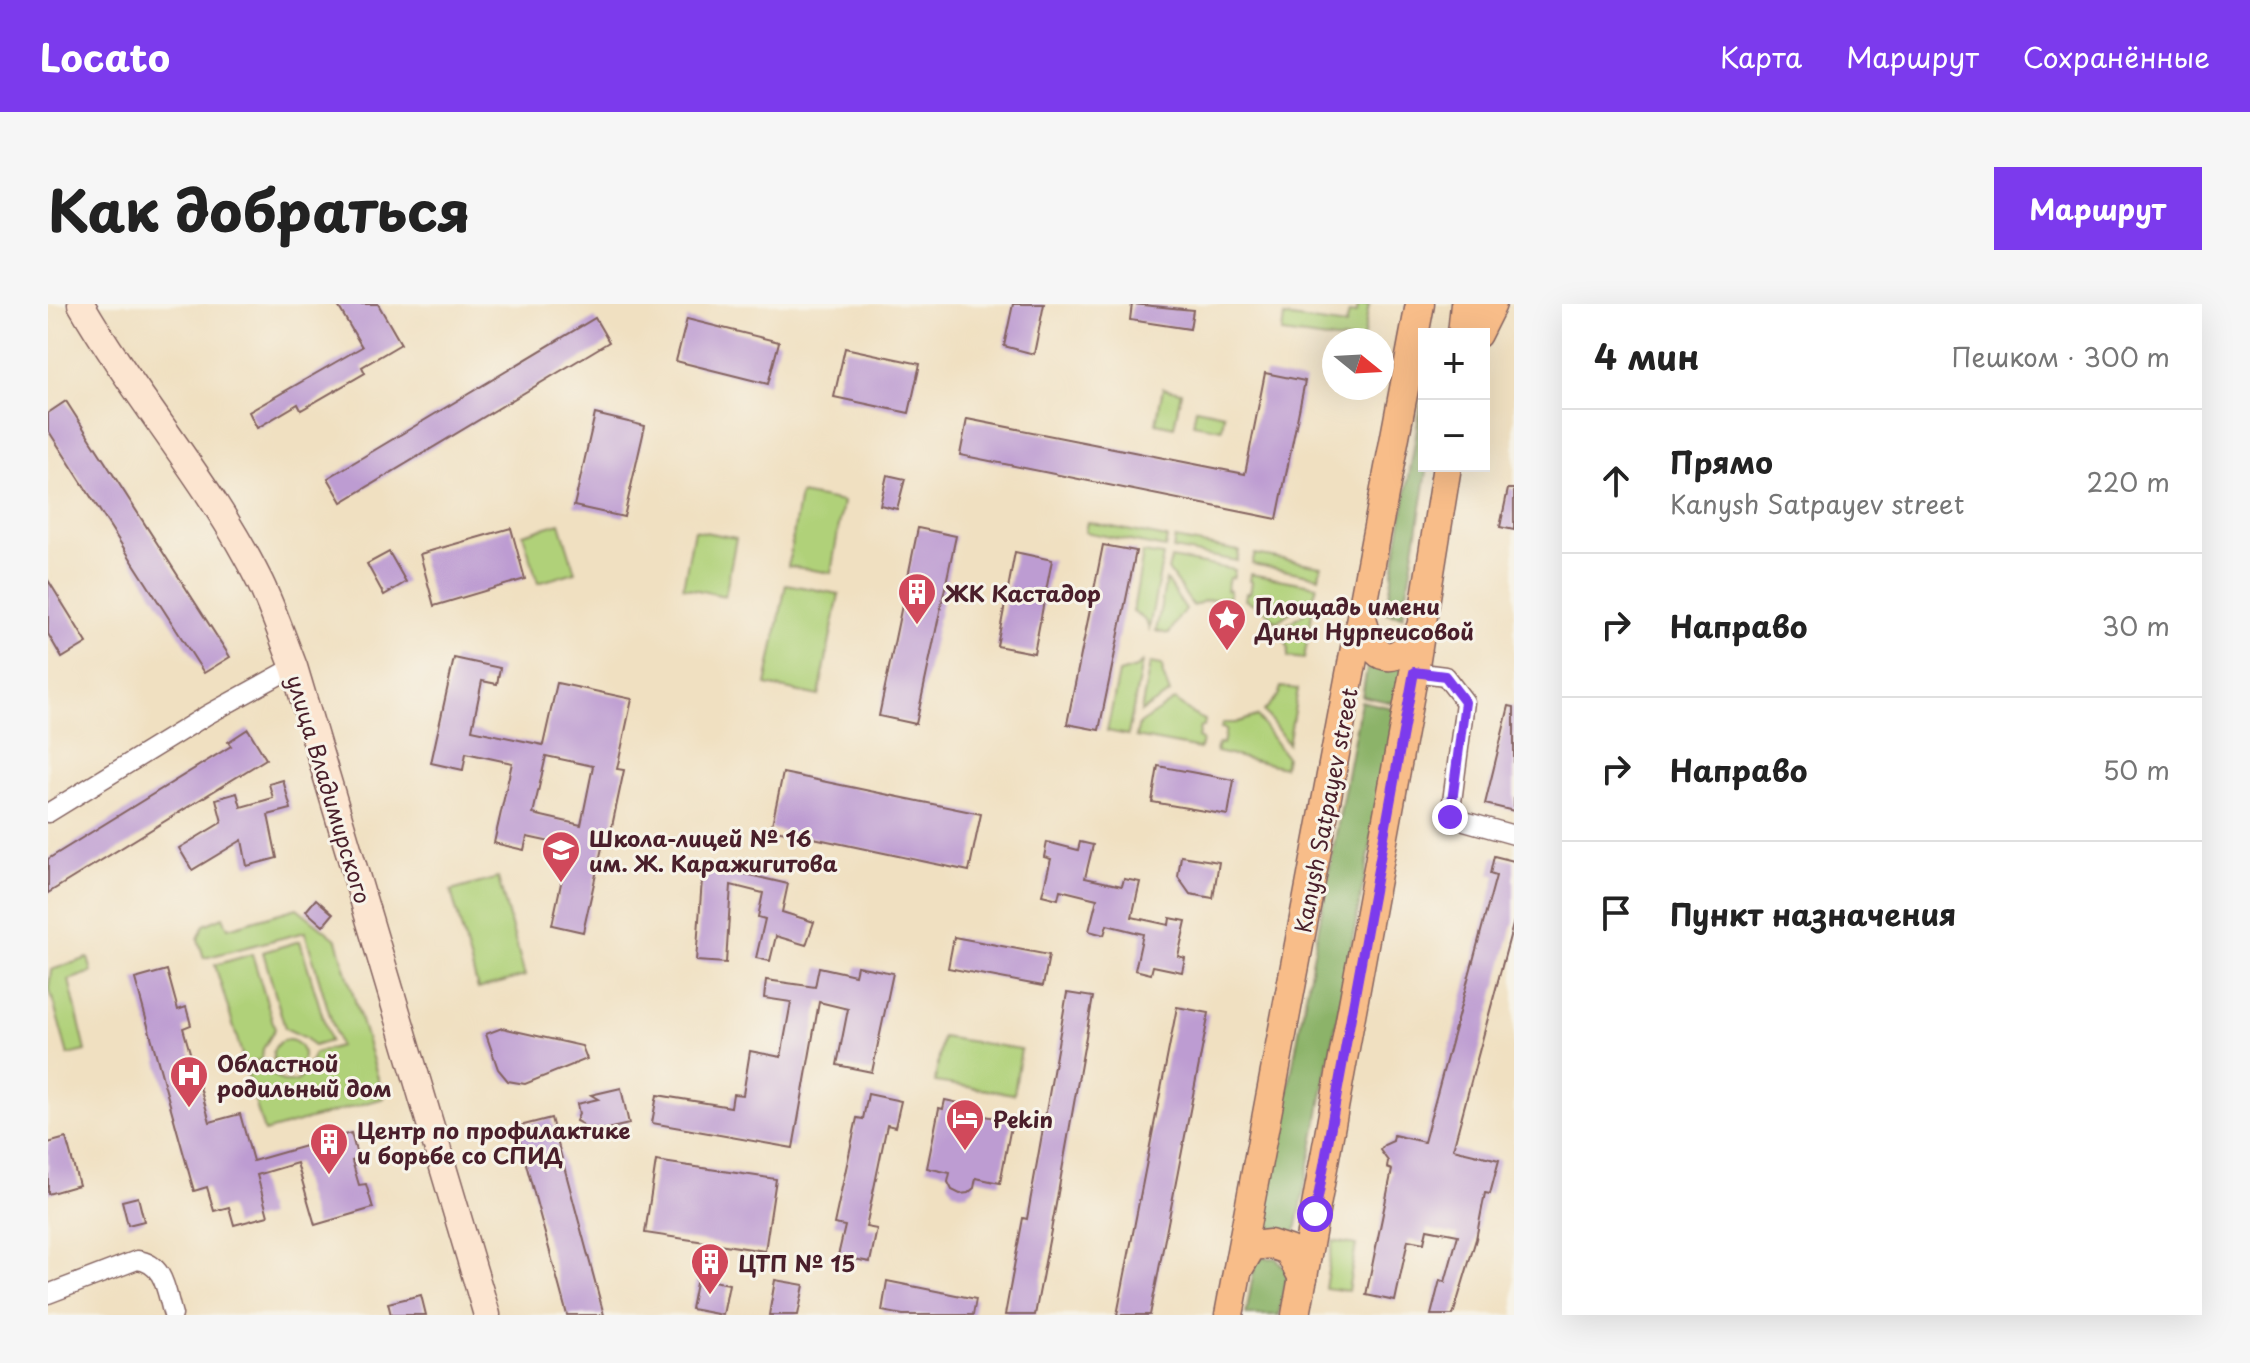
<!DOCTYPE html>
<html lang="ru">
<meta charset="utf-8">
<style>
:root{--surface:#fff;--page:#f6f6f6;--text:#222;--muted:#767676;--line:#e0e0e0;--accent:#7c3aed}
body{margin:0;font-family:"Playpen Sans",sans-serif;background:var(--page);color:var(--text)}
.controls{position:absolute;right:24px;top:24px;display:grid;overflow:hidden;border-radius:0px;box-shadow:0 8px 32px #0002}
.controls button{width:72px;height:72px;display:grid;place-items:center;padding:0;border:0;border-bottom:2px solid var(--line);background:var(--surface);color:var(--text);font:40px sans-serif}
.compass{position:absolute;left:1274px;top:24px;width:72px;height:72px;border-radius:50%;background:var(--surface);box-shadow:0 8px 32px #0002;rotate:108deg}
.stop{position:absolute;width:24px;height:24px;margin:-18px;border:6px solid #7c3aed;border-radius:50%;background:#fff}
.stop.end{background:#7c3aed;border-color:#fff;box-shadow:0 2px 8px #0008}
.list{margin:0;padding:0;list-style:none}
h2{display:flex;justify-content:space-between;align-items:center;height:104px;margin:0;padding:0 32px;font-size:34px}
h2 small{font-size:26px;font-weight:400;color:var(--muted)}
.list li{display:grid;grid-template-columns:52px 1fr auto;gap:24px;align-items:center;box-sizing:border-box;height:144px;padding:0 32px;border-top:2px solid var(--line)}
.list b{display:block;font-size:30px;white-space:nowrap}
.list p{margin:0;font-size:26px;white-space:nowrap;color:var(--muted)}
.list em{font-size:26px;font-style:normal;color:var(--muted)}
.icon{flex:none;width:44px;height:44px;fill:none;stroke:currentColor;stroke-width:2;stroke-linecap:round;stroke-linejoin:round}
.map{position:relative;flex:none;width:1466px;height:1011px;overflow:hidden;border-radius:0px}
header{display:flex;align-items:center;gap:48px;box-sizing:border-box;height:112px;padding:0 40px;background:var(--accent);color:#fff}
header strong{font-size:38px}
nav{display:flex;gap:44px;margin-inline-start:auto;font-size:28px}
.intro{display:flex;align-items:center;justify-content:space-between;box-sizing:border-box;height:192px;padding:0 48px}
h1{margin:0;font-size:56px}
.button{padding:20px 36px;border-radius:0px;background:var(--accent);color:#fff;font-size:28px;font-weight:700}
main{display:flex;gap:48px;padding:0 48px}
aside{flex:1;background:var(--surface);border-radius:0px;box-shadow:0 8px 32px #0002}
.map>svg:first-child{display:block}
.green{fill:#b0d179;stroke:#7d7852;stroke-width:2}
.forest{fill:#8cb369;stroke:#6b694a;stroke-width:2}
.building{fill:#bd9cd2;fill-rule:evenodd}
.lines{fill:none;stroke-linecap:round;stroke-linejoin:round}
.street-casing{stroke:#846360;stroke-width:21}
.secondary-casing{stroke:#846360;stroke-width:29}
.primary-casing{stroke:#846360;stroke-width:31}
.street{stroke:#fff;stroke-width:18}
.secondary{stroke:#fce5d0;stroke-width:26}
.primary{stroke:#f8bd89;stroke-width:28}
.route{stroke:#7c3aed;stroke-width:10}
.labels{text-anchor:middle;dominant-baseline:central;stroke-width:6;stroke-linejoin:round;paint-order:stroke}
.poi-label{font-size:22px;font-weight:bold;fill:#4a1f2b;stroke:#f7f3e8;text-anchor:start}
.street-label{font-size:22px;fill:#4a1f2b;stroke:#f7f3e8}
</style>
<header>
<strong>Locato</strong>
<nav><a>Карта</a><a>Маршрут</a><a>Сохранённые</a></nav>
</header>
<div class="intro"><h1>Как добраться</h1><a class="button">Маршрут</a></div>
<main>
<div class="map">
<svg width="1466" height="1011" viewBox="0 0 1466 1011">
<rect width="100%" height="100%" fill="#f7f3e8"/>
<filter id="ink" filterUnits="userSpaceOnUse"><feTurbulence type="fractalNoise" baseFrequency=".0125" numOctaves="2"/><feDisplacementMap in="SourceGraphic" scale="16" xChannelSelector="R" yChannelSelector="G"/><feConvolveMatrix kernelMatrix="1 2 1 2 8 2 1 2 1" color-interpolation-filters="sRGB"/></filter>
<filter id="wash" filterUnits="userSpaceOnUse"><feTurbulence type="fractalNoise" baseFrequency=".006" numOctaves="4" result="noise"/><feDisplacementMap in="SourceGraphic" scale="32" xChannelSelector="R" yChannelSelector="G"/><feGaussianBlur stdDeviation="1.8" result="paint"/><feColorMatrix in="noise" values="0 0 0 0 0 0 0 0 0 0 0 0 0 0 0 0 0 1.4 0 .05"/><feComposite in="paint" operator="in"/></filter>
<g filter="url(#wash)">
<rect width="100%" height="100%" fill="#f0e0c1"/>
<g class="green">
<polygon points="1310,0 1321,0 1315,36 1287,36 1234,29 1236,13 1298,22 1301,9 1309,10"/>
<polygon points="1115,84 1133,88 1126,123 1108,119"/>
<polygon points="1148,104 1176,110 1174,125 1145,120"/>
<polygon points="752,190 795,198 783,269 740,262"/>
<polygon points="1039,218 1119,234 1117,244 1037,228"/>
<polygon points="512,219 527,268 490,279 475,230"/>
<polygon points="646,226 688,234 677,292 635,283"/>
<polygon points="1127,235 1191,247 1189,257 1125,245"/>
<polygon points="1095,249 1115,252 1101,325 1098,317 1085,307"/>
<polygon points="1207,250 1273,262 1271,273 1204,260"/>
<polygon points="1123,254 1187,266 1185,274 1181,274 1178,286 1182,287 1181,293 1156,297 1145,302 1120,266"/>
<polygon points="1202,270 1269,282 1266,292 1228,318 1215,304 1197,296 1198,289 1202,289 1204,278 1201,277"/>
<polygon points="1118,276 1138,306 1131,313 1121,330 1108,327"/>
<polygon points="738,280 791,290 771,392 718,381"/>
<polygon points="1265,303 1256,355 1240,353 1240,343 1232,325"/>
<polygon points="1094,358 1080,431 1059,427 1071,369 1088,364"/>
<polygon points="1102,359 1114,361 1115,371 1122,389 1093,408"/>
<polygon points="1233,383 1250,385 1240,440 1216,407 1230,392"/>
<polygon points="1127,396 1144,410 1157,416 1156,423 1152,423 1150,434 1154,436 1152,445 1088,433 1091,420"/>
<polygon points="1209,412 1238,453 1236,463 1168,448 1170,439 1175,440 1178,425 1173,424 1174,419 1187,419"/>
<polygon points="450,574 477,672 430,685 403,587"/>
<polygon points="249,604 289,636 336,794 216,828 199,770 216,764 235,778 248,778 257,770 266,749 291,742 257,628 156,654 150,635 156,621 175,613 180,624"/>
<polygon points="252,637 282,737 265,742 258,734 237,724 215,648"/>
<polygon points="204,650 227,725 215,745 214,755 197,761 167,661"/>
<polygon points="40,654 44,668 21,676 38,747 20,751 1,683 3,666"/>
<polygon points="894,733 973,745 966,790 887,778"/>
<circle cx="240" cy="751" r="15"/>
<polygon points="1285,937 1308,941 1300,987 1277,984"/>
</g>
<g class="forest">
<polygon points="1376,84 1376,162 1380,162 1355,312 1338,309"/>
<polygon points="1321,354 1358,359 1350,400 1314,392"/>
<polygon points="1313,397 1349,405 1247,933 1231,924 1214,926"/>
<polygon points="1212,954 1228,954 1239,968 1231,1011 1198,1011 1207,960"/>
</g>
<g id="blocks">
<g class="building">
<polygon points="289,0 330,0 353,40 314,63 317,69 253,106 250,100 209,124 201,108 314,43"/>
<polygon points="965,0 996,0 986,50 956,42"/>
<polygon points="1084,0 1145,6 1142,25 1082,16"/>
<polygon points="547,14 561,38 294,198 280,174"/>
<polygon points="639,15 731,38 720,80 628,57"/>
<polygon points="797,44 872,60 861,109 786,93"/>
<polygon points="1217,69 1257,77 1229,215 912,151 919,115 1197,170"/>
<polygon points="18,97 182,353 156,369 0,126 0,109"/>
<polygon points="547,110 597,122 576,213 526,202"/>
<polygon points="839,171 857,175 849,205 832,201"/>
<polygon points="1460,185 1466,185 1466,226 1452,223"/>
<polygon points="463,224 477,275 386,302 372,250"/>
<polygon points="870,224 908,232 868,420 831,412"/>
<polygon points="1055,241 1088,247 1051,426 1019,420"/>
<polygon points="341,248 358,278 336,291 319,260"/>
<polygon points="967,248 1004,256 986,349 949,342"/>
<polygon points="0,276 39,339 14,354 0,330"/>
<path d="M406,354L452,364L449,380L434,377L424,426L495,441L509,379L584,395L569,465L576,466L563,527L558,526L535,628L504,621L521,542L479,533L476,546L446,539L464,459L418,449L415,466L383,459ZM498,452L545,462L533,521L485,510Z"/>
<polygon points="1461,402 1466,403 1466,507 1437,500"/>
<polygon points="200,425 218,455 0,589 0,555 183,442 180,438"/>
<polygon points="1110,462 1186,476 1180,511 1104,498"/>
<polygon points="735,469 933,510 921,567 723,525"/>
<polygon points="235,476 243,505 220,511 229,554 199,562 194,536 144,566 131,544 174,518 168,495 189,489 193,503 225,494 221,480"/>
<polygon points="999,538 1030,546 1032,538 1045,541 1037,574 1074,582 1076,575 1092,578 1084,613 1121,621 1122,614 1138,617 1130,652 1137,654 1134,668 1105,662 1103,670 1087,666 1095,630 1059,621 1056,631 1041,627 1049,595 1012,586 1010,595 994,591 1003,555 996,553"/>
<polygon points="1133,552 1171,558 1165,594 1142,590 1130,573"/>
<polygon points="1446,552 1466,557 1466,617 1405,845 1451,856 1442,890 1437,889 1428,935 1405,1011 1383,1011 1392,976 1397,978 1410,931 1379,925 1376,939 1360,936 1347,997 1318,991 1344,866 1339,864 1340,857 1332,846 1336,841 1345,837 1346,831 1376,838 1448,572 1442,570"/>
<polygon points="655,562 685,564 684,567 740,580 734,608 766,618 758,641 728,632 722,657 708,654 717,615 710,613 715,589 683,581 678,659 648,657"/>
<polygon points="268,595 285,610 275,622 258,607"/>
<polygon points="906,633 1001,651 995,682 900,664"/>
<polygon points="809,662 845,669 824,768 789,761 800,705 771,698 745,844 604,819 609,791 683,803 685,790 695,791 702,747 733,753 743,698 716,694 718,676 767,683 771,663 807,671"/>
<polygon points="119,666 130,706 138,703 143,721 135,724 162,818 192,810 205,857 303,829 310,855 304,857 311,881 318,880 325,904 267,921 249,859 209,871 220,912 186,921 181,903 166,907 159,883 146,887 87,675"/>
<polygon points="1019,689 1045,693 1008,900 987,1011 957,1011 975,914 979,915"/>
<polygon points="1129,703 1161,709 1102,1011 1069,1011"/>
<polygon points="454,724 534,742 539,755 477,780 460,777 450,765 438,730"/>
<polygon points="573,784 581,820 537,830 534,820 528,817 531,810 529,800 550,795 543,791"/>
<polygon points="820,790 853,797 847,823 839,821 818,923 829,925 822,958 790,952 797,922 786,920 809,814 815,815"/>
<polygon points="897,796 911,799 910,807 964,817 952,879 928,874 926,884 920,889 912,890 904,886 900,878 902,869 879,864 891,804 895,805"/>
<polygon points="503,814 556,1011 519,1011 468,823"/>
<polygon points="18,834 31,881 0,890 0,839"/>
<polygon points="608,857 728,875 717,947 597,929"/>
<polygon points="90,893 96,917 80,921 74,897"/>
<polygon points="649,974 681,980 675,1011 643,1005"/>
<polygon points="727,976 756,981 750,1011 721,1011"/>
<polygon points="839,977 928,995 925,1011 855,1011 834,1007"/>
<polygon points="373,991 378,1011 343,1011 340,999"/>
</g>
</g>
</g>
<g filter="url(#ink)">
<use href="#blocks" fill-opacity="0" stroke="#846360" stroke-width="2"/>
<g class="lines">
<g class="street-casing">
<g id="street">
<polyline points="1366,368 1397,372 1417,398 1402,513 1466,531"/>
<polyline points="0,509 159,411 246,363"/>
<path d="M0,990L89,956C117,959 118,988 125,1011"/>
</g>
</g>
<g class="secondary-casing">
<path id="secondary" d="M33,0C88,95 163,179 212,278C225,305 235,335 246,363L439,1011"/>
</g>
<g class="primary-casing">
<g id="primary">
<polyline points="1414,30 1417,0"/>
<polyline points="1429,30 1444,0"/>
<path d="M1314,313C1323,360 1349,366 1373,324"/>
<polyline points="1191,964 1204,942 1222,940 1240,946 1255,974"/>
<polyline points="1181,1011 1372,0"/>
<polyline points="1248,1011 1366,368 1399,162"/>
</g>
</g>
<use href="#street" class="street"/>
<use href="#secondary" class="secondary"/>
<use href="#primary" class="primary"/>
</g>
</g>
<g class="lines" filter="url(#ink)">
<polyline class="route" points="1267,910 1366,368 1397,372 1417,398 1402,513"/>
</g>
<defs>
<g id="building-pin" transform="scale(2)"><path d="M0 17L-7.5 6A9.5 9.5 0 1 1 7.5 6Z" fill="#d1495b" stroke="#f7f3e8"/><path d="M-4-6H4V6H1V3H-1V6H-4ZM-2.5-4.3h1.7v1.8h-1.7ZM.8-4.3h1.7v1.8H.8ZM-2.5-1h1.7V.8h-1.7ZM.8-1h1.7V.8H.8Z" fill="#fff"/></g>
<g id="sight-pin" transform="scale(2)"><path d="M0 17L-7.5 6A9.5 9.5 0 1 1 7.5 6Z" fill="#d1495b" stroke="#f7f3e8"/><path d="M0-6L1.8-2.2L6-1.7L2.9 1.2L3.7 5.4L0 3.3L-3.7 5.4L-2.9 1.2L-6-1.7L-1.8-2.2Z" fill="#fff"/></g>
<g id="school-pin" transform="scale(2)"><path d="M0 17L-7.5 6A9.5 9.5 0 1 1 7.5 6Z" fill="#d1495b" stroke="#f7f3e8"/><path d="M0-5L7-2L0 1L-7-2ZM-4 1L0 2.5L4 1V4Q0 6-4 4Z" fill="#fff"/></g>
<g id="hospital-pin" transform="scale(2)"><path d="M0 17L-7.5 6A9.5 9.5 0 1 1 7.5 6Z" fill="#d1495b" stroke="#f7f3e8"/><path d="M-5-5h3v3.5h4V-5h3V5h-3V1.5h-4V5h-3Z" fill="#fff"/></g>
<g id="hotel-pin" transform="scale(2)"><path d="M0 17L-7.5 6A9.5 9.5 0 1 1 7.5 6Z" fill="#d1495b" stroke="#f7f3e8"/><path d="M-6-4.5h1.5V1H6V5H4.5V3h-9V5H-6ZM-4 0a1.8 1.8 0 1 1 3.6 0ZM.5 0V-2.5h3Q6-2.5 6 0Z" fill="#fff"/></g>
</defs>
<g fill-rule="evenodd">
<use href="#building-pin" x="869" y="288"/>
<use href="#sight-pin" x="1179" y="314"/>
<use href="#school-pin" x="513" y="546"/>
<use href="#hospital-pin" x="141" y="771"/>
<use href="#hotel-pin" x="917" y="814"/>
<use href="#building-pin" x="281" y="838"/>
<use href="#building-pin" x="662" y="958"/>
</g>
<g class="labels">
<g class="poi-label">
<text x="897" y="288">ЖК Кастадор</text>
<text x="1207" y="301">Площадь имени<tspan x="1207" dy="25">Дины Нурпеисовой</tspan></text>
<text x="541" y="533">Школа-лицей № 16<tspan x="541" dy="25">им. Ж. Каражигитова</tspan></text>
<text x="169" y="758">Областной<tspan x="169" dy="25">родильный дом</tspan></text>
<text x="945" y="814">Pekin</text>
<text x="309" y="825">Центр по профилактике<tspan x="309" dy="25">и борьбе со СПИД</tspan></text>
<text x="690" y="958">ЦТП № 15</text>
</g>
<g class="street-label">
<text transform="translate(282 485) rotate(73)">улица Владимирского</text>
<text transform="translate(1277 506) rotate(-79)">Kanysh Satpayev street</text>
</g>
</g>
</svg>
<div class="controls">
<button>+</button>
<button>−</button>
</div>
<svg class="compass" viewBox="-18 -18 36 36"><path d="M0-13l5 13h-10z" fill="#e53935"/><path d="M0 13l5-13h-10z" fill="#767676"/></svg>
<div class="stop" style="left:1267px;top:910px"></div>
<div class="stop end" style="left:1402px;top:513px"></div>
</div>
<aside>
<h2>4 мин<small>Пешком · 300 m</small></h2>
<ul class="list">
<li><svg class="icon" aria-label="ahead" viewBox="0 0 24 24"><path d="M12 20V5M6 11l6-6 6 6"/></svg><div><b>Прямо</b><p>Kanysh Satpayev street</p></div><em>220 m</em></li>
<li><svg class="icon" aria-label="right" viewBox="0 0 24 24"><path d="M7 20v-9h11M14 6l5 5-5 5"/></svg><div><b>Направо</b></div><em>30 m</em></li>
<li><svg class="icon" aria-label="right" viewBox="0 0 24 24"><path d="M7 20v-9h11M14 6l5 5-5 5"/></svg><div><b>Направо</b></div><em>50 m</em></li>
<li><svg class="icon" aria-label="arrive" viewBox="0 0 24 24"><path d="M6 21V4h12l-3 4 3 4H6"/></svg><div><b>Пункт назначения</b></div></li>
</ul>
</aside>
</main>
